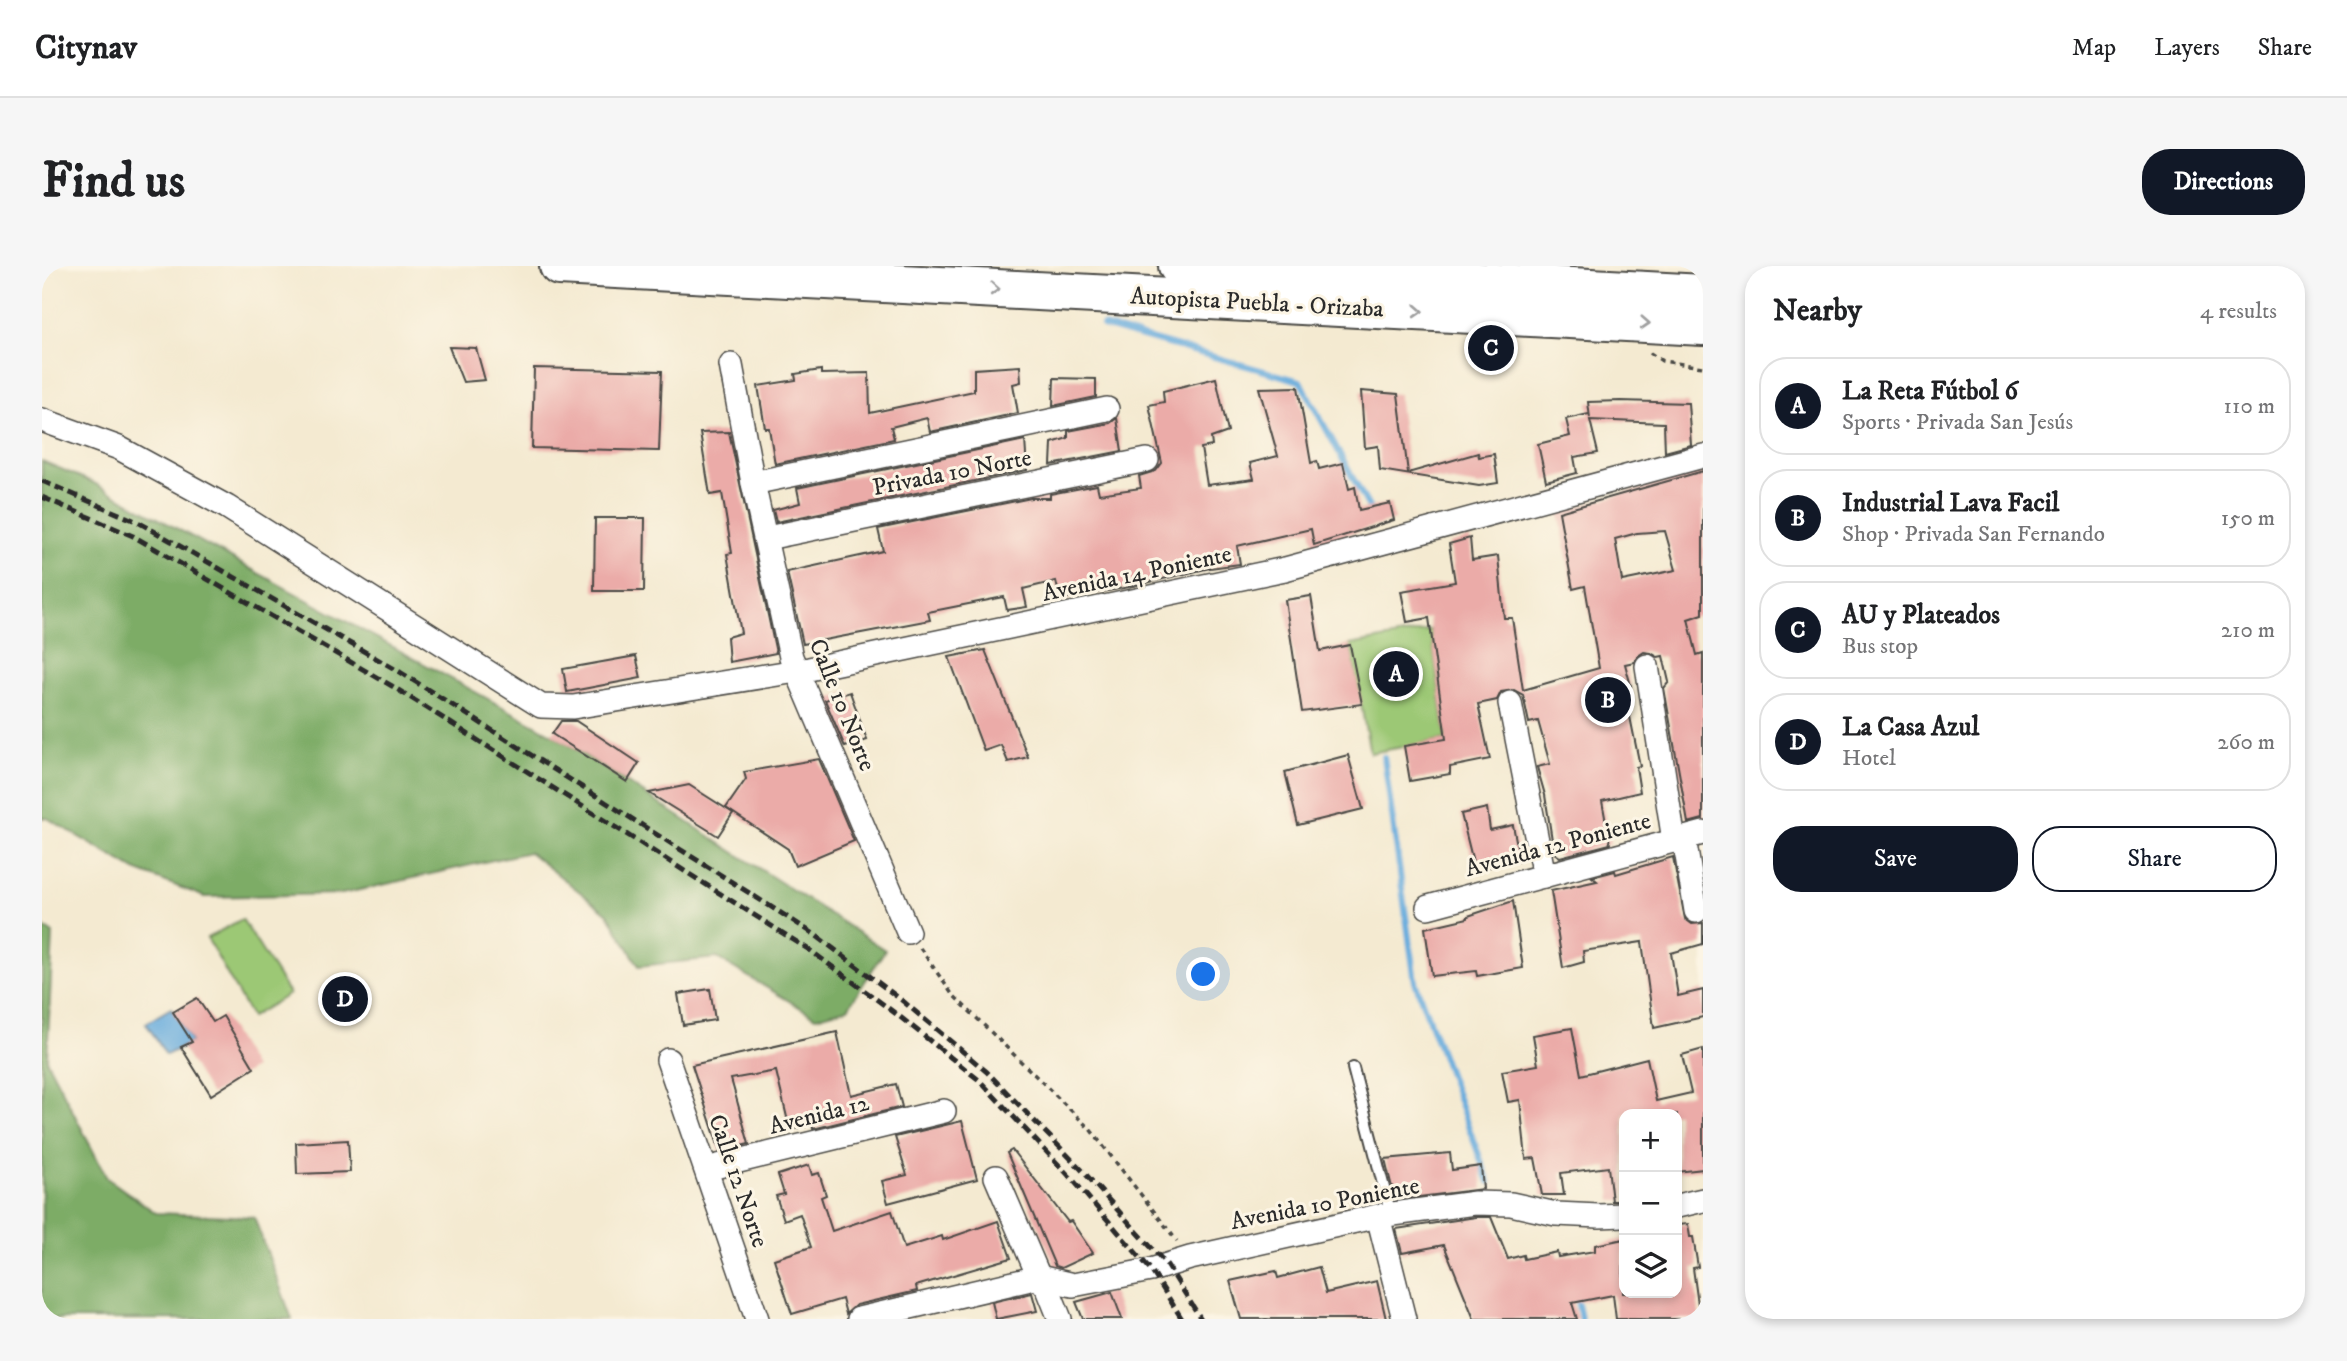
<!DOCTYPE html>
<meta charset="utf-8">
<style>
:root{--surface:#fff;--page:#f6f6f6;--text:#202124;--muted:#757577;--line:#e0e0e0;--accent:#111827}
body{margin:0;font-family:"IM FELL DW Pica",serif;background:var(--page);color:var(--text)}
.controls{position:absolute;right:21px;bottom:21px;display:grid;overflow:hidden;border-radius:14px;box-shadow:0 4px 10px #0003}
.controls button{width:63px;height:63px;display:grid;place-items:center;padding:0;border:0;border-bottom:2px solid var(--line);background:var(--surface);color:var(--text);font:35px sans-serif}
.you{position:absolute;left:1162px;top:709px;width:24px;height:24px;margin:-18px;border:5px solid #fff;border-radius:50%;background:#1a73e8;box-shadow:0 0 0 10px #1a73e833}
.badge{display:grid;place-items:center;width:46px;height:46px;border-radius:50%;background:var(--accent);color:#fff;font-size:23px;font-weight:700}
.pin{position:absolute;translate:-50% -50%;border:4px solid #fff;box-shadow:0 2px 7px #0006}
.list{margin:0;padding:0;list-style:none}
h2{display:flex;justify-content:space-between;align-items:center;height:91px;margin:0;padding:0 28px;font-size:30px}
h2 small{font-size:23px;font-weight:400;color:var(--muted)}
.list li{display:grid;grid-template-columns:46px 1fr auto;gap:21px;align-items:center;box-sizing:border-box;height:98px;margin:0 14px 14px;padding:0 14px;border:2px solid var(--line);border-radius:28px}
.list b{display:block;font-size:26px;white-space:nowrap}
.list p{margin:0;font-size:23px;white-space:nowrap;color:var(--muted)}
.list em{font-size:23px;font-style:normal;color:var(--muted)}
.actions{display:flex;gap:14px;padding:21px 28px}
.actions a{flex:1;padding:16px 0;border:2px solid var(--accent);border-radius:28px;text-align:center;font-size:24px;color:var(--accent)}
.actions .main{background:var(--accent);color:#fff}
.icon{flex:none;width:38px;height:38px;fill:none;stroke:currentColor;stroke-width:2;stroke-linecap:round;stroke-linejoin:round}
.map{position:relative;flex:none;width:1661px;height:1053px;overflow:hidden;border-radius:28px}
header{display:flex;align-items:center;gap:42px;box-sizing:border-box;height:98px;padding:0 35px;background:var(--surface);border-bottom:2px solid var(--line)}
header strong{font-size:33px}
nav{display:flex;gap:38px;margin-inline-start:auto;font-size:24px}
.intro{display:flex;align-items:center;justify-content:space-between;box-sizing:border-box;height:168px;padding:0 42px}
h1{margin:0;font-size:49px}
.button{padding:18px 32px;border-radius:28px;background:var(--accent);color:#fff;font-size:24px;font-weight:700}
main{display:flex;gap:42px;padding:0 42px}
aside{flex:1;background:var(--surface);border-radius:28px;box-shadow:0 4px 10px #0003}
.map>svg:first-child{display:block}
.green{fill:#9cc875;stroke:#647a50;stroke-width:2}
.forest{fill:#7dac66;stroke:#546c48;stroke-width:2}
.water{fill:#68acdd;stroke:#4a6c84;stroke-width:2}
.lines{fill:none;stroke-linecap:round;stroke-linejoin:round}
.stream{stroke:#68acdd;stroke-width:6}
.building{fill:#ebaba8;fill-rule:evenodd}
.lane-casing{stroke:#494844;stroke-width:14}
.street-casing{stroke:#494844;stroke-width:26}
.highway-casing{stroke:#494844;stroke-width:42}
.path{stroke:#494844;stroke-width:3.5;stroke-dasharray:5 5;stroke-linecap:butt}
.lane{stroke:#fff;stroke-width:10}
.street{stroke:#fff;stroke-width:23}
.highway{stroke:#fff;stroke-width:38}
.rail{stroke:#2b2b2b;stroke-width:5;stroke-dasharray:10 5;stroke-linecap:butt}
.oneway{stroke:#a0a0a0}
.labels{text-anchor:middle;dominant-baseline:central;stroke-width:6;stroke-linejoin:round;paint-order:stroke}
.street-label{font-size:24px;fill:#2b2b2b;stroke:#fcf5e5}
</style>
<header>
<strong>Citynav</strong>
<nav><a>Map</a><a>Layers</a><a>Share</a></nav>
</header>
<div class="intro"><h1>Find us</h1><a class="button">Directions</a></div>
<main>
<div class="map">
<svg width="1661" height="1053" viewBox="0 0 1661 1053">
<rect width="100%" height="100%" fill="#fcf5e5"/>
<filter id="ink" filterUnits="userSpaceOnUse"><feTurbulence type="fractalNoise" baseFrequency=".0143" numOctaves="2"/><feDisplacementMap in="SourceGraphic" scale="14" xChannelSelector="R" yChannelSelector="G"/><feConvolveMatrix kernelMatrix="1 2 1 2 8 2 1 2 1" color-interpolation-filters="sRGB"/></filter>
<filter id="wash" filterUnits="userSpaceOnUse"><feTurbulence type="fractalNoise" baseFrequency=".00686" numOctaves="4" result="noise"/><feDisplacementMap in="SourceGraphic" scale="28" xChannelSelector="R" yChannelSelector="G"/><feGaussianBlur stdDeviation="1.57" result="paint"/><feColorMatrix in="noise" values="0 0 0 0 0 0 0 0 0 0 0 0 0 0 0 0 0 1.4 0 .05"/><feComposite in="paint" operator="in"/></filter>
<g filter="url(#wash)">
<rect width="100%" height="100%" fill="#f4ead1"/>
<g class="green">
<polygon points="1389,364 1404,473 1328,487 1308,379"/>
<polygon points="200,653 247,728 209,751 165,672"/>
</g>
<g class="forest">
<polygon points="0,195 50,216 510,468 843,684 806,742 774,751 675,692 597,700 566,648 487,586 300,628 163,631 93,604 5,552 0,552"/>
<polygon points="0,660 11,668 5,795 65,912 114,947 212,951 250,1053 0,1053"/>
</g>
<polygon class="water" points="129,742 150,776 124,789 104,757"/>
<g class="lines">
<g class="stream">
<polyline points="1061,60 1258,115 1330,247"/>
<polyline points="1342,491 1373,716 1447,916"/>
<polyline points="1534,1029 1539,1053"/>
</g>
</g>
<g id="blocks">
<g class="building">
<polygon points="407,81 434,82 443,114 421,116"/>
<polygon points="978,100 979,116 971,118 976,147 888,166 885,152 849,161 852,173 733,198 727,162 723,162 716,120 754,114 753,108 779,104 779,108 827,107 828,147 932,125 932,103"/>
<polygon points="492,102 620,105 617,185 490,182"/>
<polygon points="1012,112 1054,113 1054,131 1011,140"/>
<polygon points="1174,112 1186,166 1169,172 1170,180 1159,182 1165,219 1212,213 1208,197 1236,190 1217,122 1256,121 1269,197 1275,195 1277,203 1301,197 1307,223 1313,221 1317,244 1348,237 1352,254 1272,279 1269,263 1195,280 1198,298 1168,302 1082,322 1018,333 1014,315 981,323 985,341 965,344 962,331 886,346 888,354 761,378 745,306 841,285 836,263 989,232 1008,232 1008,228 1055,219 1057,228 1099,222 1097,210 1114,205 1120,197 1107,139 1122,136 1121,125"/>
<polygon points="1319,125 1356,128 1366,207 1436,187 1437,191 1452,188 1456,217 1437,220 1338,204 1336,180 1323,182"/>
<polygon points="1579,135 1646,137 1649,179 1623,186 1622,157 1548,154 1556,187 1532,191 1535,207 1504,215 1496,178 1528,170 1524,153 1547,148 1548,152 1546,136"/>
<polygon points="1075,152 1080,185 1009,199 1010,177 1026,172 1026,165 1068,157"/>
<polygon points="687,166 734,387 687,396 685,371 699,367 685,288 690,287 680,227 668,229 658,167"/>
<polygon points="983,174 985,204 734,256 731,244 758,237 755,222"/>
<path d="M1661,205V348L1646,353L1655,389L1661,387V553L1646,557L1622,422L1627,416L1621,390L1616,391L1609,387L1602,386L1596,390L1592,396L1583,398L1589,420L1582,421L1598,500L1594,501L1598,526L1560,535L1568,578L1518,591L1512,587L1503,529L1495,501L1508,498L1496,455L1487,457L1481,429L1472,424L1459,426L1455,434L1436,438L1448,493L1408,501V508L1368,515L1362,480L1404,473L1387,352L1365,356L1359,325L1413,316L1407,278L1428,272L1430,294L1456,290L1462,352H1470L1481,424L1557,402L1543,320L1531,323L1517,246ZM1623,265L1634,304L1580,315L1573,273L1595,267Z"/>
<polygon points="553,252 603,252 602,325 552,325"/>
<polygon points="1269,330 1278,385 1308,379 1320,438 1260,446 1243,334"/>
<polygon points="943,384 986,491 966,496 959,479 942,485 907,391"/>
<polygon points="594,390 599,412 525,426 521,403"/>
<polygon points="808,426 825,474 803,481 783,434"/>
<polygon points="519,455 534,455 597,497 585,516 510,468"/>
<polygon points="1306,489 1321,543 1256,559 1243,506"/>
<polygon points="777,493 812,575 753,600 746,583 684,542 704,513 702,506"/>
<polygon points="647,519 691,547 676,570 607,527"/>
<polygon points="1445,542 1448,564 1471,559 1478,595 1433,604 1419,548"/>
<polygon points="1631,591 1643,653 1650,658 1661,657 1661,678 1629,687 1636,730 1661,724 1661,751 1612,762 1600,676 1541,685 1542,696 1521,702 1509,625 1555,615 1550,611 1573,605 1574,608"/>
<polygon points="1471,635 1481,702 1435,710 1434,705 1390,710 1383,662 1426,652 1426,650"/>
<polygon points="668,723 673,754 641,759 636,728"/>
<polygon points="155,732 171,756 181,750 212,802 169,829 139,781 150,776 131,746"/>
<polygon points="1530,762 1539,809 1605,792 1614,835 1649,827 1640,789 1661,783 1661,903 1635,906 1635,848 1582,848 1582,935 1570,935 1566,901 1519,907 1522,929 1500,929 1493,892 1484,893 1478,834 1466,836 1460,805 1496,799 1491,769"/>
<polygon points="795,766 809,829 854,818 860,841 771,863 770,859 748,864 734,805 689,813 707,878 678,885 650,799"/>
<polygon points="920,855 935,913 846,937 840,915 865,909 853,871"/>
<polygon points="306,874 308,906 255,908 254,877"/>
<polygon points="970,884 1026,956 1029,955 1051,987 1019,1002 1013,1000 965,887"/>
<polygon points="1408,887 1410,904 1439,900 1441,923 1353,934 1343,893"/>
<polygon points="767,899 770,909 777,907 784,929 779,931 790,965 850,945 862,982 900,970 901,974 956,955 969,992 874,1020 875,1025 814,1039 804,1048 800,1033 750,1048 732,993 769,981 758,948 742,954 734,930 742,928 736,909"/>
<polygon points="1434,951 1449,951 1466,993 1481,989 1482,993 1515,986 1516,991 1553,985 1553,979 1582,973 1581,1027 1635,1027 1635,959 1646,958 1648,971 1651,971 1656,1001 1651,1002 1658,1053 1574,1053 1571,1029 1530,1037 1535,1053 1432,1053 1402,979 1360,987 1354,963"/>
<polygon points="1277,1001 1284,1027 1335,1015 1344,1053 1199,1053 1188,1015 1234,1005 1236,1012"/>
<polygon points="1070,1026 1080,1053 1041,1053 1034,1036"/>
<polygon points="990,1027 995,1045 954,1053 950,1036"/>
</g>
</g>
</g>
<g filter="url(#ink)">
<use href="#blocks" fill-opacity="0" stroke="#494844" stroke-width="2"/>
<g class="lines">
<g class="lane-casing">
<polyline id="lane" points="1311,802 1349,949"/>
</g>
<g class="street-casing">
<g id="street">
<polyline points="689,99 711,217 749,391 866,666"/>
<polyline points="0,154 77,182 185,241 499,440 531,441 767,403 1243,303 1661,190"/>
<polyline points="711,217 1065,143"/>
<polyline points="725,272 1105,194"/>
<polyline points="1605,400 1632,575"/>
<polyline points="1468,437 1502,610"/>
<polyline points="1642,572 1654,645"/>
<polyline points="1386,641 1661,567"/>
<polyline points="626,794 715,1053"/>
<polyline points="664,903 902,845"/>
<polyline points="954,911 997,1011 1006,1023 1018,1053"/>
<polyline points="1635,940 1661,934"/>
<polyline points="1336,950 1362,1053"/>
<polyline points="817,1053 997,1011 1031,1019 1109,1004 1148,992 1336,950 1433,937 1469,938 1514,948 1557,950 1582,949"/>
</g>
</g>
<g class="highway-casing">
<g id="highway">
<polyline points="517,0 1661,60"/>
<polyline points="1136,0 1661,28"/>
</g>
</g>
<g class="path">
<polyline points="1608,87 1620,95 1661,101"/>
<polyline points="878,682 910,728 1048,863 1135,975"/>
</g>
<use href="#lane" class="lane"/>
<use href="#street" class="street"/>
<use href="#highway" class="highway"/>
<g class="rail">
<polyline points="0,215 96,256 358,406 772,668 862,736 945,806 1039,903 1125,999 1159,1053"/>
<polyline points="0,231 91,270 350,420 769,685 857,750 937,814 1031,914 1109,1004 1140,1053"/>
</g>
</g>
<defs><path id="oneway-chevron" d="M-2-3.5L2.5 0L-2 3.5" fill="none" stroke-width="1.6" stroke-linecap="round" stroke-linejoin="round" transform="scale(1.75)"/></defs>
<g class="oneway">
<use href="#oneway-chevron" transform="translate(953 23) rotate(3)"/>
<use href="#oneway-chevron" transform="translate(1376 45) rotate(3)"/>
<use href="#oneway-chevron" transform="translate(1603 57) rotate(3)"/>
</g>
</g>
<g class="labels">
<g class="street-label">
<text transform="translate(1215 37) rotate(3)">Autopista Puebla - Orizaba</text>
<text transform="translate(910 207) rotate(-11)">Privada 10 Norte</text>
<text transform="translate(1095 308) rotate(-12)">Avenida 14 Poniente</text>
<text transform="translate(800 439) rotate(68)">Calle 10 Norte</text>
<text transform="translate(1516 579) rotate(-15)">Avenida 12 Poniente</text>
<text transform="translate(777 849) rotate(-14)">Avenida 12</text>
<text transform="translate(696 915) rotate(71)">Calle 12 Norte</text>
<text transform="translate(1283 938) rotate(-11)">Avenida 10 Poniente</text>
</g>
</g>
</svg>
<div class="controls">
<button>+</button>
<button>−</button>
<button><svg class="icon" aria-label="layers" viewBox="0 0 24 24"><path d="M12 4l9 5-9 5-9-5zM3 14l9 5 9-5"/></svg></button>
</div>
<div class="you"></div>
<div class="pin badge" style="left:1354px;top:408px">A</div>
<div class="pin badge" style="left:1566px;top:434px">B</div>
<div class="pin badge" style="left:1449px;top:82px">C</div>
<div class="pin badge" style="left:303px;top:733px">D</div>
</div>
<aside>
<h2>Nearby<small>4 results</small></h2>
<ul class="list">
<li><span class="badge">A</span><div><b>La Reta Fútbol 6</b><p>Sports · Privada San Jesús</p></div><em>110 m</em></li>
<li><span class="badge">B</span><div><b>Industrial Lava Facil</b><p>Shop · Privada San Fernando</p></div><em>150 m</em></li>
<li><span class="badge">C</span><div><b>AU y Plateados</b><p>Bus stop</p></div><em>210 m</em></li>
<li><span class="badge">D</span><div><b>La Casa Azul</b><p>Hotel</p></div><em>260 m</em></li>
</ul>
<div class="actions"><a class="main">Save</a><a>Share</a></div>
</aside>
</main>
